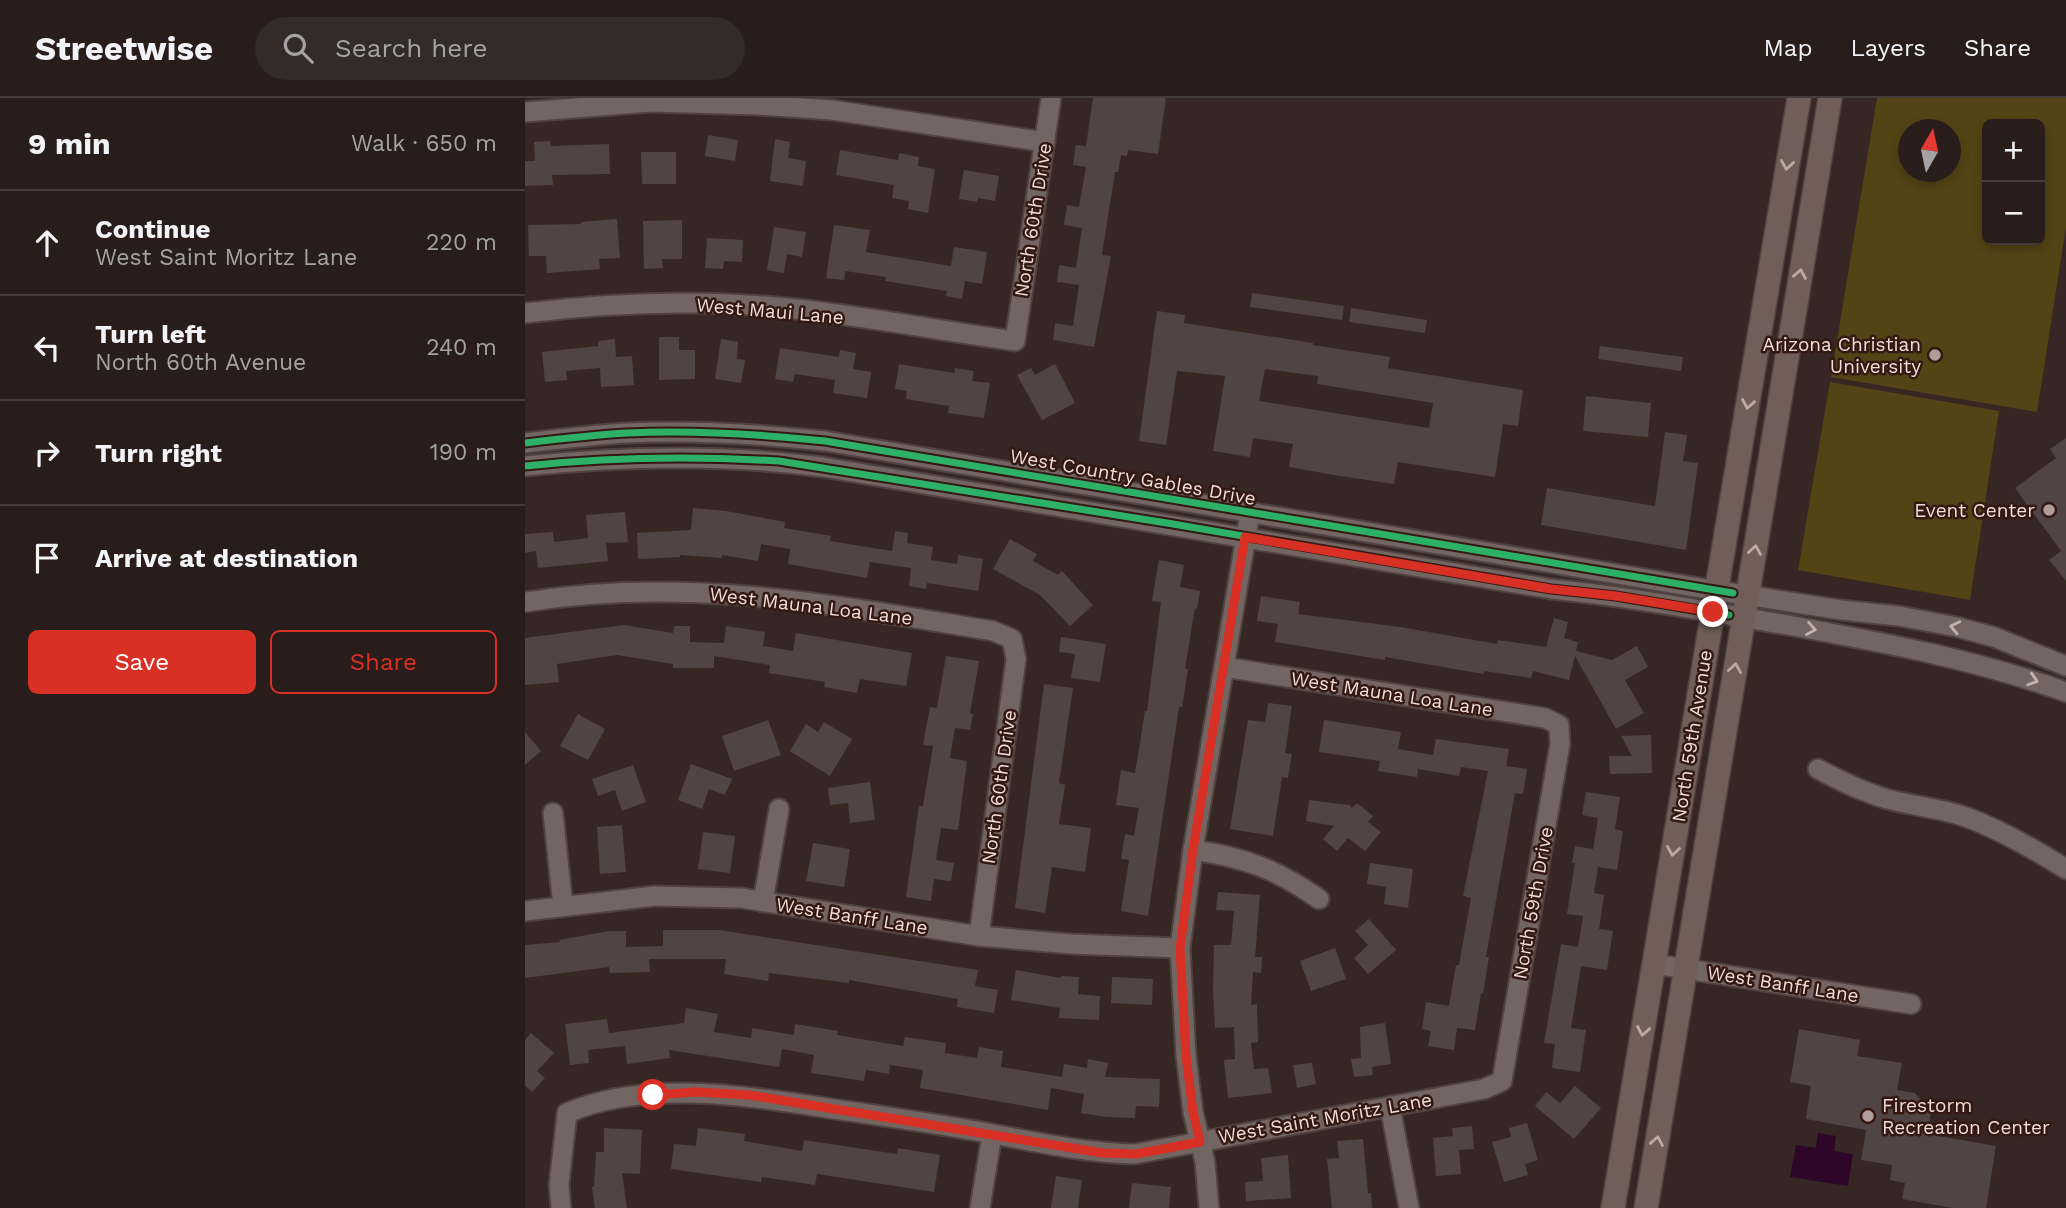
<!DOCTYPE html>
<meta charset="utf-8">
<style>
:root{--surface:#281d1b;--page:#342a28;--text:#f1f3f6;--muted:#a5a2a3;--line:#443b3a;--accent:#d93025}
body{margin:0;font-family:"Work Sans",sans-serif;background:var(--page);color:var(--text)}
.controls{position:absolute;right:21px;top:21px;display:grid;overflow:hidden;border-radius:10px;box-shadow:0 4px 10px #0003}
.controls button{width:63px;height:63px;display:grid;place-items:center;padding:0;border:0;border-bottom:2px solid var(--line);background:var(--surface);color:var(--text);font:35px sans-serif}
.compass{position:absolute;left:1373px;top:21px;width:63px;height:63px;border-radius:50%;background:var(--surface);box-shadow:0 4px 10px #0003;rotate:9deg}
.stop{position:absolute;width:21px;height:21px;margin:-16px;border:5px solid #d93025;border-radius:50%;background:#fff}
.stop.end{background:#d93025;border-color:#fff;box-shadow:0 2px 7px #0008}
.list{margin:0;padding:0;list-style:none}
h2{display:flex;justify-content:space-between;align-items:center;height:91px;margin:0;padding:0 28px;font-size:30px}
h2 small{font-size:23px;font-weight:400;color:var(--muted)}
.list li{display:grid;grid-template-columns:46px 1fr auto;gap:21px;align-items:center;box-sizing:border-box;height:105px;padding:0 28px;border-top:2px solid var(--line)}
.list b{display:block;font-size:26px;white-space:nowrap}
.list p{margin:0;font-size:23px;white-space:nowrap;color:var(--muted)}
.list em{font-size:23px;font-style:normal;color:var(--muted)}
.actions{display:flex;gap:14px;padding:21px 28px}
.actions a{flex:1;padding:16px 0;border:2px solid var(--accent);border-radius:10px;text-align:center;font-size:24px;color:var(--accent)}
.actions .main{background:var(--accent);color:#fff}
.icon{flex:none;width:38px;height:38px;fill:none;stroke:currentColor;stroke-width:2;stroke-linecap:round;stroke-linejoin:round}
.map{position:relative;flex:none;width:1541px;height:1110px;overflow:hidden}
header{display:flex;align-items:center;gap:42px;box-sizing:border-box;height:98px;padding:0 35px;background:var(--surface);border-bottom:2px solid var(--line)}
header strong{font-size:33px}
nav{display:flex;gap:38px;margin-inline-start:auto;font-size:24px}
.search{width:490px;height:63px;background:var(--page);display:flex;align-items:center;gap:18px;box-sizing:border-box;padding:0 24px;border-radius:38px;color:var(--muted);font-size:26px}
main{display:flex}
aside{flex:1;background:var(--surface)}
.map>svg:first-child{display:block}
.green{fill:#534415;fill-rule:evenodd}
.water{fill:#2d0629}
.building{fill:#514444;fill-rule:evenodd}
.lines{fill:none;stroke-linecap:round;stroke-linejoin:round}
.minor-casing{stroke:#4f423f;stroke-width:23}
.major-casing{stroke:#4f423f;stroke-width:26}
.minor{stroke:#726562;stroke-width:19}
.major{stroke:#6f5f58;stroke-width:23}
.cycleway-casing{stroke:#341812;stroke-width:11}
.cycleway{stroke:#2db169;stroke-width:7}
.oneway{stroke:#bcaaa5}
.oneway2{stroke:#c4b2af}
.route{stroke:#d93025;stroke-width:9}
.poi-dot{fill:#af9d99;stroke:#341812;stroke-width:2.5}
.labels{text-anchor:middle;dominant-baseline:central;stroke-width:5;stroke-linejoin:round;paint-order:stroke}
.street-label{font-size:19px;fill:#f0dcd8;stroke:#341812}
.poi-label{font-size:19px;fill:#f0dcd8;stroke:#341812;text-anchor:end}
</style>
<header>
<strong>Streetwise</strong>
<div class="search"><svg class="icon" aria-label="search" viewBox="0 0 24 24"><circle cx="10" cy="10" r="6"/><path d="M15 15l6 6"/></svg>Search here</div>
<nav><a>Map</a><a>Layers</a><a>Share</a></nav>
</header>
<main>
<aside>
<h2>9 min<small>Walk · 650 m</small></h2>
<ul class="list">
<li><svg class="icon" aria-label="ahead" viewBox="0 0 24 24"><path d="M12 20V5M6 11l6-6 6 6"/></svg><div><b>Continue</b><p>West Saint Moritz Lane</p></div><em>220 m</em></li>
<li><svg class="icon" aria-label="left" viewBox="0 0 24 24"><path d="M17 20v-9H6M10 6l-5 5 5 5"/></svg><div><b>Turn left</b><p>North 60th Avenue</p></div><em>240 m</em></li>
<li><svg class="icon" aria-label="right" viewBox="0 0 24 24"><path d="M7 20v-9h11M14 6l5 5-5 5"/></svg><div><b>Turn right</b></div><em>190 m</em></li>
<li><svg class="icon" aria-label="arrive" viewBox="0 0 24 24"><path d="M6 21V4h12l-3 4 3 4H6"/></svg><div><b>Arrive at destination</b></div></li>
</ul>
<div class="actions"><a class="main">Save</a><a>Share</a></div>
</aside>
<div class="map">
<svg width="1541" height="1110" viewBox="0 0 1541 1110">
<rect width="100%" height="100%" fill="#362724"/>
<g class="green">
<path d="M1352,0H1541V129L1512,314L1306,279ZM1462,26H1515V142H1462ZM1384,32H1426V74H1384Z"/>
<polygon points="1305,284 1474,313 1445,502 1273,472"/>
</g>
<polygon class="water" points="1293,1035 1311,1038 1309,1053 1328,1056 1323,1088 1265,1079 1271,1047 1291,1050"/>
<g class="building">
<polygon points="568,0 641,0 633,56 603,52 602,58 596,57 593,74 590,74 577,157 586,158 569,249 528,242 530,225 548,228 554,187 532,184 534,167 551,170 557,130 539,127 542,107 554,109 561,69 548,67 551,47 561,48"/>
<polygon points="183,37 213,42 210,63 180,58"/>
<polygon points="250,41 265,44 263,60 281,63 278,88 245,83"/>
<polygon points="25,43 26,48 84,46 85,76 27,77 28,87 0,88 0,63 10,63 9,44"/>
<polygon points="315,52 373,62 374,55 394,59 393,68 410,71 403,115 383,111 384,103 367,100 369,87 311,77"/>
<polygon points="116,54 151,54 151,86 117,86"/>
<polygon points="439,72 474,78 470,103 453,100 452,104 434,101"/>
<polygon points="92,121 95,160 74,161 75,171 22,175 21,158 4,158 3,127 56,126 56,124"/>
<polygon points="157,122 157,161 137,161 138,170 119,171 118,123"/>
<polygon points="309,127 345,132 341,154 426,168 429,149 462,154 457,186 440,183 437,201 421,198 422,193 360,183 361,179 320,173 319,182 301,180"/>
<polygon points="249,129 281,134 277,159 262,156 259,175 242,172"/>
<polygon points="182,140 218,142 217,164 199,163 198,171 180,170"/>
<polygon points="727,195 819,208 817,222 725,209"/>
<polygon points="826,210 902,222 900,235 824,224"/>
<path d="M632,213L660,217L659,225L788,245V247L865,259L863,270L998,292L993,328L978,326L970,379L873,364L869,386L809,377L764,369L768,346L728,340L725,359L688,353L700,278L652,273L641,347L614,343ZM740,271L793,278L792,286L908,305L904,330L734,303Z"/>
<polygon points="134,239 154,239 154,252 170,252 170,281 134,282"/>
<polygon points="90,241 91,259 107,258 109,287 76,289 75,270 41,273 42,282 20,284 17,254 73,248 73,243"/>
<polygon points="196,241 213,244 212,261 220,262 216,285 190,281"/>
<polygon points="1075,248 1158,259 1156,273 1073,261"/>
<polygon points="255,250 314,259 315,252 331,255 328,271 346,274 342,300 308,295 310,282 270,276 268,284 250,281"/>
<polygon points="374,266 429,275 430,270 449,273 447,283 465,285 459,320 423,315 424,308 381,301 382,293 370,291"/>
<polygon points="530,266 550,305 517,322 492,277 506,270 510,277"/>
<polygon points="1061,298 1126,305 1123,339 1058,333"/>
<polygon points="1140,334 1162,337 1158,363 1173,365 1161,452 1016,427 1022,390 1130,408"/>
<polygon points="1541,340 1541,483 1524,462 1536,453 1490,390 1531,360 1525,351"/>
<polygon points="168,410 201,413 260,424 259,430 306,438 305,443 367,453 370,433 383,435 382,445 408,449 406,462 432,466 433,457 458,461 453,493 402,485 401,491 384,488 386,470 345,464 342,480 263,466 265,451 236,446 233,463 197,457 197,460 155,457 155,459 113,461 112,435 166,432"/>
<polygon points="100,414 103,444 81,445 83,463 13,470 11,453 0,455 0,436 28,434 29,444 63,440 61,417"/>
<polygon points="485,441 512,456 508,463 533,477 537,473 568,507 545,528 515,497 468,471"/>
<polygon points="634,462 659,467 655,489 675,493 672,511 670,510 660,571 663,571 657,609 654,609 623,818 596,813 604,762 596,761 600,736 609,738 614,710 591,707 596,672 610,675 620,613 622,613 636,504 627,503"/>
<polygon points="736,498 775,504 773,516 875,529 972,546 973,542 1021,549 1029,520 1043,524 1039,540 1053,544 1051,553 1087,562 1112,548 1123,569 1100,582 1119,615 1091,631 1050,558 1044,582 1008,573 1006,580 959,573 959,576 860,559 860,562 750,544 753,526 732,523"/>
<polygon points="99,527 148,535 149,528 165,528 165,544 199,545 201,528 240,534 238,548 268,553 271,535 387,555 381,588 335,581 332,595 299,589 300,584 244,575 245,567 189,558 189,570 148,570 148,566 92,557 32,566 34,584 0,587 0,540"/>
<polygon points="536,539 581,546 575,584 546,580 550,556 534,554"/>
<polygon points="421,558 454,563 445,615 448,616 445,632 430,630 425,660 442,663 433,732 416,730 411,762 429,765 426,783 409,781 406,803 381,799 394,708 398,708 408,648 398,647 405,609 412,610"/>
<polygon points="519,586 548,590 534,685 540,687 534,726 566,730 560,774 527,769 520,815 490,810"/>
<polygon points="743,605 767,608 760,655 767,656 763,680 757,679 748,738 705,731 723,622 740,624"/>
<polygon points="53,616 80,631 63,662 35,648"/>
<polygon points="243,622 256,657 209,673 197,638"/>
<polygon points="799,622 876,634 873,651 908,657 911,641 984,651 981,668 1002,671 998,696 990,695 961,859 964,859 958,896 956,895 950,932 932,930 929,952 903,948 906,933 897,931 901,904 924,908 931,867 934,867 946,800 938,798 963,673 936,669 934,678 893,671 892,679 853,673 855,663 794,654"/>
<polygon points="299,624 327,641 305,678 265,653 281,626 293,634"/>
<polygon points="0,634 16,653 0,667"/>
<polygon points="1126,637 1127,675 1085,676 1084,658 1107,658 1096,638"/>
<polygon points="166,666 207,681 200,697 184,691 177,711 153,702"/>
<polygon points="108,667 121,704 97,713 90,692 73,698 67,681"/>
<polygon points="345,684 350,722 325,725 323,705 305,707 303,690"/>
<polygon points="1061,694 1095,699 1090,731 1098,733 1092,772 1073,769 1069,795 1079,797 1074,831 1088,833 1082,872 1056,868 1046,930 1061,932 1055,974 1027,970 1030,946 1019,945 1036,846 1053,849 1058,818 1042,816 1050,765 1047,765 1050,748 1068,751 1073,720 1057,717"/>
<polygon points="784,702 824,707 827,710 832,705 848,718 843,724 856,734 840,753 823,740 812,753 798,741 809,728 781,723"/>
<polygon points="97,727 101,774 75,776 72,729"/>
<polygon points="178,734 210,738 205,775 173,771"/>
<polygon points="288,745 325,751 319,789 281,783"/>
<polygon points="845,765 888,771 883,810 859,806 861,789 842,786"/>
<polygon points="693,794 735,797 730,859 737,859 736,875 728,874 726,907 732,906 733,944 726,945 729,971 743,970 747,995 703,1000 699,962 710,961 709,929 690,930 688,891 689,847 706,847 709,813 691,812"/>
<polygon points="844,821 871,852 843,876 829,860 843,847 830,833"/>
<polygon points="138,832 194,832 453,872 450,888 473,892 469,915 432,909 433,901 324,882 324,885 244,875 243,883 199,876 201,861 124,861 125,874 85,875 84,869 0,880 0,847 35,844 34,842 84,833 101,833 101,849 138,848"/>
<polygon points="810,850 821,881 786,893 775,863"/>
<polygon points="491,872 536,880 536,878 554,879 553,896 575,898 574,922 534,920 535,910 486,902"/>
<polygon points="587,879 628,881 627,907 586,905"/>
<polygon points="161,910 193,916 189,934 226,940 227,930 269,937 270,926 313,933 312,937 378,948 380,939 421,945 420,955 452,960 454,949 478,953 476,969 537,979 539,966 562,970 563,961 583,965 580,979 635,981 634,1009 611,1008 610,1020 581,1019 556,1015 559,996 526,990 523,1012 395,990 398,972 365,967 364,976 341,972 339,983 286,975 289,957 257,951 254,969 144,952 145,960 102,966 100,948 63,952 64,965 45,967 40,926 82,921 84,935 159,925"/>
<polygon points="860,925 866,966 847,969 848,977 829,979 826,961 836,960 835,929"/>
<polygon points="1274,931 1335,942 1332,958 1377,965 1372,992 1390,995 1406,1015 1402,1036 1471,1048 1461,1110 1428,1110 1377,1101 1380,1085 1365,1082 1367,1067 1336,1062 1341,1032 1281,1021 1286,988 1265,984"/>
<polygon points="6,935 29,955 12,973 20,980 7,994 0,987 0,942"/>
<polygon points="787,965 791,986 772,990 768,967"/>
<polygon points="1050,988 1076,1010 1049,1041 1010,1008 1021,994 1035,1005"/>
<polygon points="1002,1025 1013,1062 1000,1066 1003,1077 979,1084 967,1044 986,1039 984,1030"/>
<polygon points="947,1028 949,1051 934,1052 936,1076 911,1078 908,1040 928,1038 927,1030"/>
<polygon points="79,1030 117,1032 115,1076 97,1075 102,1110 70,1110 67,1089 69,1089 71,1054 79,1054"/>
<polygon points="173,1030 220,1036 219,1043 277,1053 279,1042 372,1056 373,1050 415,1057 409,1094 292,1076 290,1087 237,1079 236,1084 146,1071 149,1046 171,1048"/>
<polygon points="838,1041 843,1095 846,1095 847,1110 807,1110 802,1061 814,1060 812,1043"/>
<polygon points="763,1057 766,1100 721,1103 720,1084 738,1083 736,1060"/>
<polygon points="531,1078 557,1082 553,1110 526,1110"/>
<polygon points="607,1085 646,1089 644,1110 604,1110"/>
</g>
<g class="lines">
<g class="minor-casing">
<g id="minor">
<polyline points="0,14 125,4 233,7 307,12 520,44"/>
<path d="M0,215C90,204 182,201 272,211C345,219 417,233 490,243L526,0"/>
<path d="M0,345C34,341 68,337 102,335C168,332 234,336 300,343L1175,490L1316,512L1374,518L1432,529L1469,539L1541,568"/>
<path d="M0,368C100,358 198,356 298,369L1026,491C1107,499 1187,514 1268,528C1361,545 1452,562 1541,594"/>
<path d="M0,504C162,478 309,507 468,533L487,541L491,561L454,838"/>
<path d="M1293,671C1315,683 1338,694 1362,701C1388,708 1415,710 1441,719C1476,732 1509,751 1541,771"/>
<polyline points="28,715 38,808"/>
<path d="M668,752C719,759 753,772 794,801"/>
<polyline points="238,804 254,711"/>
<polyline points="0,813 130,798 216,800 454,838 546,846 655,850"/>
<polyline points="1129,866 1386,906"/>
<polyline points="865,1008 884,1110"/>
<path d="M36,1110L34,1087L42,1015C115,983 212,996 289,1008C349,1017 409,1025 468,1036C516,1045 562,1055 610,1056L959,991L977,983L1035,646L1034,627L1020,620L699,569"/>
<polyline points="455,1110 467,1036"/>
<polyline points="684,1110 680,1064 668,1014 661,958 655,850 668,752 723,426"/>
</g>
</g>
<g class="major-casing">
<g id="major">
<polyline points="1088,1110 1274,0"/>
<polyline points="1121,1110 1305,0"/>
</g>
</g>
<use href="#minor" class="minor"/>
<use href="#major" class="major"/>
<g class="cycleway-casing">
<g id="cycleway">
<path d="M0,345C34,341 68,337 102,335C168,332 234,336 300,343L1208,495"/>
<path d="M0,368C85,359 169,358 254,363L648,426L1026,491L1091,498L1204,517"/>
</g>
</g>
<use href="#cycleway" class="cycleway"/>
</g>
<defs><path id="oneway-chevron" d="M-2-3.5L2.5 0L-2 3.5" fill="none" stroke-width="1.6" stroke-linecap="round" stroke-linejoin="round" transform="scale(1.75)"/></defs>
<g class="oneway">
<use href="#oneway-chevron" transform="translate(1262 67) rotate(99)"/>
<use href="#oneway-chevron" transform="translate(1275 176) rotate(-80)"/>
<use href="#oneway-chevron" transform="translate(1223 306) rotate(100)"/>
<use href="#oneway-chevron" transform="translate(1230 452) rotate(-81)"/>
<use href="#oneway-chevron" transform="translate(1210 570) rotate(-81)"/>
<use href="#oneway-chevron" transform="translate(1148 753) rotate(99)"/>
<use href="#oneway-chevron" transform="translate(1118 933) rotate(100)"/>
<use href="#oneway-chevron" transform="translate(1132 1043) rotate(-80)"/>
</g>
<g class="oneway2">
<use href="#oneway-chevron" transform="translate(1430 529) rotate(-167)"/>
<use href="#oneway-chevron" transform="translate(1286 531) rotate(10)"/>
<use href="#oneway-chevron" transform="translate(1508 582) rotate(18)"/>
</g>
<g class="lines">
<polyline class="route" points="128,997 171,994 224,997 578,1055 611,1056 675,1044 668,1014 661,958 655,850 668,752 720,439 1026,491 1091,498 1188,514"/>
</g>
<g class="poi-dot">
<circle cx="1410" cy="257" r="7"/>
<circle cx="1524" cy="412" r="7"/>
<circle cx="1343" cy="1018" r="7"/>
</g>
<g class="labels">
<g class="street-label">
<text transform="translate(508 122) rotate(-81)">North 60th Drive</text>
<text transform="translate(245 213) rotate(5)">West Maui Lane</text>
<text transform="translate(608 379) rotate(10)">West Country Gables Drive</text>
<text transform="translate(286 508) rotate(7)">West Mauna Loa Lane</text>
<text transform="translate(867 596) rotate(9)">West Mauna Loa Lane</text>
<text transform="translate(1167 638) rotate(-81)">North 59th Avenue</text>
<text transform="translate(474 689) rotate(-82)">North 60th Drive</text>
<text transform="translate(1008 805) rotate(-80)">North 59th Drive</text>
<text transform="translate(327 818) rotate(9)">West Banff Lane</text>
<text transform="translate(1258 886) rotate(9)">West Banff Lane</text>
<text transform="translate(800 1020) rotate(-10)">West Saint Moritz Lane</text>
</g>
<g class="poi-label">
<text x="1396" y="246">Arizona Christian<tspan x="1396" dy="22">University</tspan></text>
<text x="1510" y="412">Event Center</text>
<text x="1357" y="1007" text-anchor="start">Firestorm<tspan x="1357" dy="22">Recreation Center</tspan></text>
</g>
</g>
</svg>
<div class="controls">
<button>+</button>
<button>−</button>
</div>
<svg class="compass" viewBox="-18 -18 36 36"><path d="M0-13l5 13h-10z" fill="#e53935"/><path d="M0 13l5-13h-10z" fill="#a5a2a3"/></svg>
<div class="stop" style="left:128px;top:997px"></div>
<div class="stop end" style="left:1188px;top:514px"></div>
</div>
</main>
